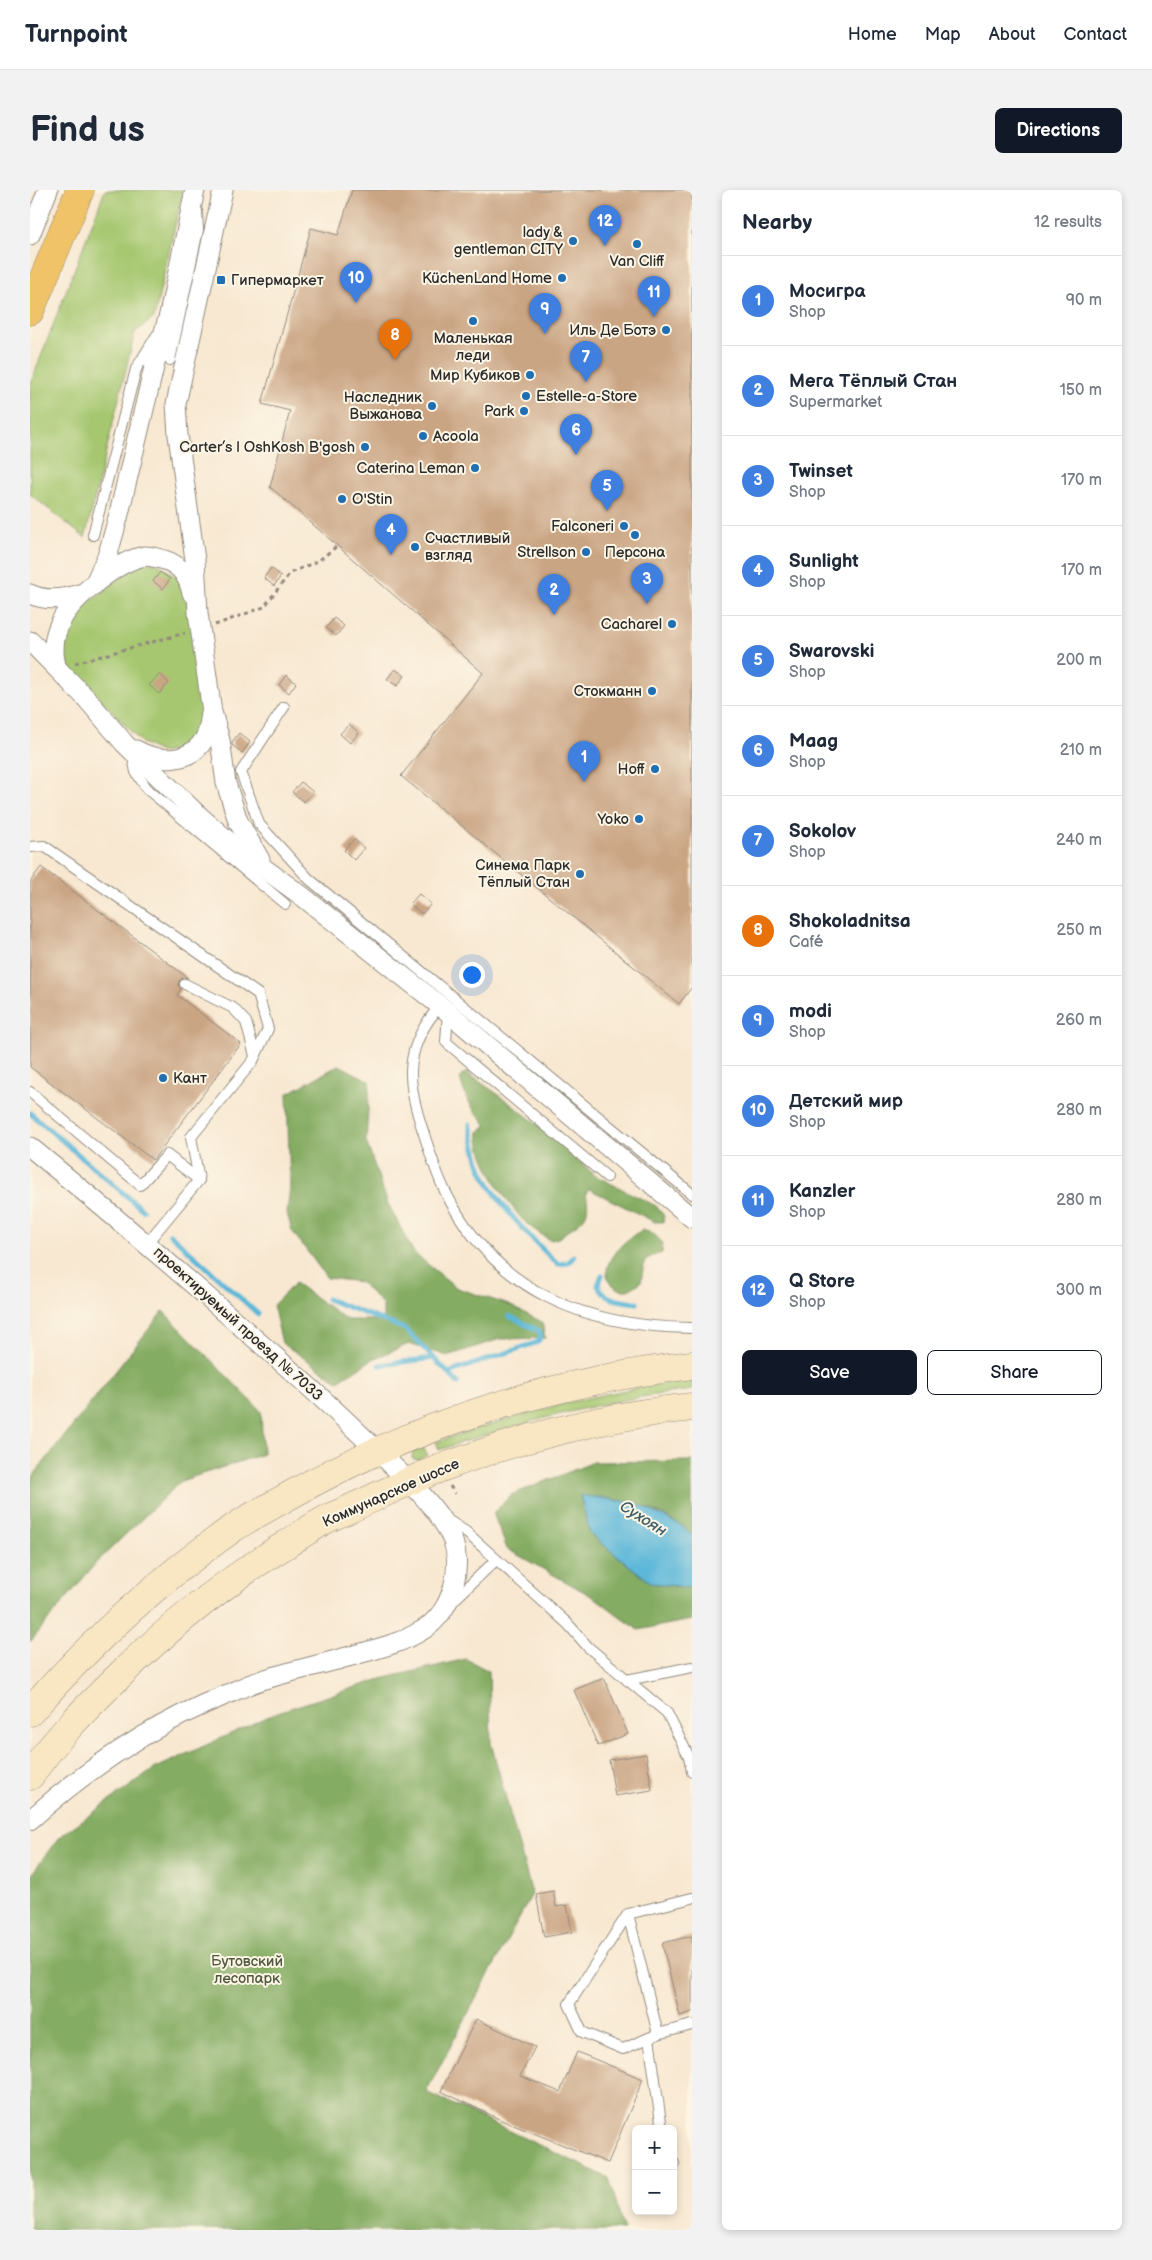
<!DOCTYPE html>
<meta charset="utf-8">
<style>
:root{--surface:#fff;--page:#f2f2f3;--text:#1f2937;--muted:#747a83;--line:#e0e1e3;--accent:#111827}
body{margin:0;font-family:"Balsamiq Sans",sans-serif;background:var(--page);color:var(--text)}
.controls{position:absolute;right:15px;bottom:15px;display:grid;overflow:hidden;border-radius:8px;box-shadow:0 2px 8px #0003}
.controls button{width:45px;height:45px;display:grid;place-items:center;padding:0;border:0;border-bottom:1px solid var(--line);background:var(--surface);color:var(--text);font:25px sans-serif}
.you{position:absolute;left:441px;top:784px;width:18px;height:18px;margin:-12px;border:4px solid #fff;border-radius:50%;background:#1a73e8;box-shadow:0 0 0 8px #1a73e833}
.badge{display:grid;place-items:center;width:32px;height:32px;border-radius:50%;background:var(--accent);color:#fff;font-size:16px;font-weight:700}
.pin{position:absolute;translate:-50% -41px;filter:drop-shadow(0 1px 2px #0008)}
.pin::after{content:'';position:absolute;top:26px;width:18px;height:15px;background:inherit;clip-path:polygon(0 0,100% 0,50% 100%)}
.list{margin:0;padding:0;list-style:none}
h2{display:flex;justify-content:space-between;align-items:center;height:65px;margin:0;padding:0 20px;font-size:21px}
h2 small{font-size:16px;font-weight:400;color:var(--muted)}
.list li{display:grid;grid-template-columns:32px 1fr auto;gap:15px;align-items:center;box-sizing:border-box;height:90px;padding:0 20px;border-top:1px solid var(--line)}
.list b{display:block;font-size:19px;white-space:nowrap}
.list p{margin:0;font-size:16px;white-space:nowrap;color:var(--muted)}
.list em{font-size:16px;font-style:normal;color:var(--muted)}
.actions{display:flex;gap:10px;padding:15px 20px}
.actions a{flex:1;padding:11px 0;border:1px solid var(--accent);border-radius:8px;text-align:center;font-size:18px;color:var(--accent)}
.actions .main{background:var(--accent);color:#fff}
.map{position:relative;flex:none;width:662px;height:2040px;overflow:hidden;border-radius:8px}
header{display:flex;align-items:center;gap:30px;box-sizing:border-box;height:70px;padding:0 25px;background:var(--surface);border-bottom:1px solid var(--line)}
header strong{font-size:24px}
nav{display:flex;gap:28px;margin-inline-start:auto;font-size:18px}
.intro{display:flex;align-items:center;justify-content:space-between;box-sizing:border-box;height:120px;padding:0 30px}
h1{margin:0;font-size:35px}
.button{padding:12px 22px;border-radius:8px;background:var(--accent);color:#fff;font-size:18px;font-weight:700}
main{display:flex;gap:30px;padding:0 30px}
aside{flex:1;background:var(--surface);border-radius:8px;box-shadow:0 2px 8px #0003}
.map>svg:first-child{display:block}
.green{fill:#a6c770;stroke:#68794e}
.forest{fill:#84ac62;stroke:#586c46}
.water{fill:#5bb7d9;stroke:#437182}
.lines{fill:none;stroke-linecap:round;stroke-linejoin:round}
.stream{stroke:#5bb7d9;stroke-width:5}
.building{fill:#caa584}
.lane-casing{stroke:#928a7e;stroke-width:12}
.street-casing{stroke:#928a7e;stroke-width:21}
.secondary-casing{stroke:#928a7e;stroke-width:29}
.highway-casing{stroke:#928a7e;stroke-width:29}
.path{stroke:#928a7e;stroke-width:3;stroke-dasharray:4 4;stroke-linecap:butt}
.lane{stroke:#fff;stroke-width:10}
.street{stroke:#fff;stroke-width:19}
.secondary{stroke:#f9e7c3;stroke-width:28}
.highway{stroke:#f0c369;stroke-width:28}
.poi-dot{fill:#1f6fb2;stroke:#fcf5e5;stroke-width:2}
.labels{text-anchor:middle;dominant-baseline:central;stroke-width:4;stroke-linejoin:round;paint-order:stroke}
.poi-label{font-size:15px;fill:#2b2b2b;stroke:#fcf5e5;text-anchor:end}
.street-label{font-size:15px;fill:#2b2b2b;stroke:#fcf5e5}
.park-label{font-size:15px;fill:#505a40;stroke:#fcf5e5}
.water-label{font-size:16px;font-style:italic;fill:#3c5c68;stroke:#fcf5e5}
</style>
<header>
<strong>Turnpoint</strong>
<nav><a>Home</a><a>Map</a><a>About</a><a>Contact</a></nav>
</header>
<div class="intro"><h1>Find us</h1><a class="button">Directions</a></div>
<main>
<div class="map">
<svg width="662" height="2040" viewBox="0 0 662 2040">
<rect width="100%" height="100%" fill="#fcf5e5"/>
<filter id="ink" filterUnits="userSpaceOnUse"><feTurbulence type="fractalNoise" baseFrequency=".02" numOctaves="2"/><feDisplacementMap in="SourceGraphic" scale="10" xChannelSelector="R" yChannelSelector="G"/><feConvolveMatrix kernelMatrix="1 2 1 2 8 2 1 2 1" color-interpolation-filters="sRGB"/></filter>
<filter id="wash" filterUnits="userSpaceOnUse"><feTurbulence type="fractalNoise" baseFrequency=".0096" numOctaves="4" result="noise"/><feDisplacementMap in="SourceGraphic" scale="20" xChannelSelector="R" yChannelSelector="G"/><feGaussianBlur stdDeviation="1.12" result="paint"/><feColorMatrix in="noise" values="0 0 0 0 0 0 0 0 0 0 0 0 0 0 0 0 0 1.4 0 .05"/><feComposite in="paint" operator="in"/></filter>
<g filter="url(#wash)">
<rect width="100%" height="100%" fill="#f8e8d1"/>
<g class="green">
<polygon points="75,0 153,0 124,128 105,142 55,348 0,304 0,195"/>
<polygon points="126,372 155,394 163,440 174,533 158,556 133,563 112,553 39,476 34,462 39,441 47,422 109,373"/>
<path d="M662,1190V1200C575,1210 492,1232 409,1260L406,1252C490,1224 573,1200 662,1190Z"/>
<polygon points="393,1257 397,1265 388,1270 382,1268 383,1262"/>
</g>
<g class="forest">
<polygon points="309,875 340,891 336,951 358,1014 384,1063 427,1098 479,1115 512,1132 515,1148 470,1149 417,1166 379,1154 343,1169 308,1191 252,1153 243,1115 265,1093 317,1130 353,1130 353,1115 330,1092 297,1088 262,1041 257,1023 260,997 257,904"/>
<path d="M434,883L440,885L469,905L531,952L564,985L626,1016L634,1026L633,1032H625L559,999L556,1003C560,1024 557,1028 540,1039C532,1045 530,1049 520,1050C512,1045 504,1040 497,1034C479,1017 446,967 449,942L456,937C455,929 449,927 445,921C437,911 433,900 430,888Z"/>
<path d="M612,1040L623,1043L633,1053L632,1063L620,1067L614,1073L611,1092C607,1094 602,1099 597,1100C587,1101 576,1092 577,1081C578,1064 599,1047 612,1040Z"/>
<polygon points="133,1121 231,1221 233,1264 151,1291 66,1373 0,1452 0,1290"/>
<path d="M662,1271V1346C636,1318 587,1307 550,1306L560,1344L621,1393L662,1398V1430L608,1440L567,1409L477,1359L463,1323L481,1305L564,1272Z"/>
<polygon points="436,1469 459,1481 461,1553 502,1704 396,1902 579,1988 594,2040 0,2040 0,1686 29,1647 124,1579 248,1522 351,1489"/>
</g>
<polygon class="water" points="550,1305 606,1313 654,1337 662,1346 662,1398 621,1393 560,1344"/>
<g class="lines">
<g class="stream">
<polyline points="0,923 113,1020"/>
<path d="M440,934C443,948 445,962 450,975C463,1010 500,1048 528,1074L538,1073L544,1066"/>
<polyline points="140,1044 228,1124"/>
<path d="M572,1085L568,1095C575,1111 592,1111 607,1113"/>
<polyline points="297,1109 375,1139 428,1193"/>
<polyline points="350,1175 404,1168"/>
<polyline points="418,1183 508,1152 511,1145 509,1141 479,1126"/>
</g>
</g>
<g id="blocks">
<g class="building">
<polygon points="322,0 662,0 662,797 649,814 371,586 453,483 240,297 260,221 232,214 281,38 308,45"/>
<polygon points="241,378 251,386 244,396 234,388"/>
<polygon points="130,382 140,389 133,399 123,391"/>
<polygon points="304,428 314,436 306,446 296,438"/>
<polygon points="365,479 375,486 367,496 357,489"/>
<polygon points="130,484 139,493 129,504 119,495"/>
<polygon points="256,485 266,493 259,503 249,495"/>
<polygon points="319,534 329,543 320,553 310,544"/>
<polygon points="209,543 220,552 212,563 202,555 202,552"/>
<polygon points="271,592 283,602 274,612 262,602"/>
<polygon points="324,649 334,658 324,670 314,660"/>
<polygon points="11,677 158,788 154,787 149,791 148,795 151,799 147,805 211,854 123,970 0,877 0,692"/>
<polygon points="389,704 401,714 392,724 380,714"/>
<polygon points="574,1488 598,1544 568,1556 544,1500"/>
<polygon points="616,1564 622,1600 585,1606 579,1570"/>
<polygon points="523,1701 526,1717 537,1715 542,1742 514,1747 506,1704"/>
<polygon points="662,1746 662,1822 650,1826 632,1753"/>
<polygon points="446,1829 505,1857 490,1886 530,1902 547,1862 613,1889 578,1973 471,1930 411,1901"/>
</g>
</g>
</g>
<g filter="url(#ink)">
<use href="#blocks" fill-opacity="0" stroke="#928a7e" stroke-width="1"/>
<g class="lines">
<g class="lane-casing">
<g id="lane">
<polyline points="140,170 168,40 167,21"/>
<polyline points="63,345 106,179 127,145"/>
<polyline points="254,517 211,582 229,634 279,689 662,1004"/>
<polyline points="102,563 106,582 117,599 255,714"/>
<polyline points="0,657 14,656 228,804 238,839 223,871 161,947 169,990 117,1053"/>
<polyline points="155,794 203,818 216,832 225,866"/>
<polyline points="418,822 416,852 577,987"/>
<path d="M404,823C372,864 378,897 394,944C400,963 406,983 415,1001C465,1102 555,1137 662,1138"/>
<polyline points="0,902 110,995 137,965 169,990"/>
<polyline points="416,1329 436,1342 538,1434 558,1457 637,1523 659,1567 662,1582"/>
<polyline points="422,1412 466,1370"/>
<polyline points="597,1490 662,1477"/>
<polyline points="662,1708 598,1724 628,1844 662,1835"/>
<polyline points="598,1724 539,1814 552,1842 593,1859 628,1844"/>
<polyline points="619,1848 632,1939"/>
<polyline points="643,1972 644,1974"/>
</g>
</g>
<g class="street-casing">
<g id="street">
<polyline points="193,0 146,214 148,245 165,370 168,423 182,522 190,550 196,593 208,631 230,670"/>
<polyline points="0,45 18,0"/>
<polyline points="64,395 78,364 88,328 125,173 139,125 165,0"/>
<path d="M0,404C17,412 36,409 53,403"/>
<polyline points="0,451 56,508 95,554 167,624 206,658 272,706 418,822 662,1028"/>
<path d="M26,476C22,461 24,445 31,431C43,407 89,370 115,366C119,366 123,367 127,368C147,372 157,382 162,403"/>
<path d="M106,560C129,573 162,574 176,546C179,539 180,530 181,523"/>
<path d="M0,957C76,1019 150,1082 223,1147C263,1182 303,1217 340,1254C367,1281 400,1307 419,1342C436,1374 423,1423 391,1441C371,1453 350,1458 328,1464C297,1473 266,1480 235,1489C221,1493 207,1500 193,1506C122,1535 57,1579 0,1630"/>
</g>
</g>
<g class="secondary-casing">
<g id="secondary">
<path d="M0,1522C60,1453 127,1391 202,1339C219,1327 238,1318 255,1308C381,1236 518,1192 662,1175"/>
<path d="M0,1586C24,1550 57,1517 88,1487C140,1436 196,1391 257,1354C271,1345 286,1334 301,1327C337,1312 374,1292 411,1278C492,1247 576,1226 662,1217"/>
</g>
</g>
<g class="highway-casing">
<polyline id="highway" points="0,121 50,0"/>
</g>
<g class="path">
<polyline points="185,435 234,417 260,383 288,371 307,356"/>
<polyline points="45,473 155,443"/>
<polyline points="420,1296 425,1304"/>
</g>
<use href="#lane" class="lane"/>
<use href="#street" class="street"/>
<use href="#secondary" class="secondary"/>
<use href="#highway" class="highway"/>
</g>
</g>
<g class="poi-dot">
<circle cx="543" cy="51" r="5"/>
<circle cx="607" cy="54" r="5"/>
<circle cx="532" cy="88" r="5"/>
<rect x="186" y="85" width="10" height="10" rx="2.5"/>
<circle cx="443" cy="131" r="5"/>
<circle cx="636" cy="140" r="5"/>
<circle cx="500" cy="185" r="5"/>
<circle cx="496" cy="206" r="5"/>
<circle cx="402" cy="216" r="5"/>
<circle cx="494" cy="221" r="5"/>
<circle cx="393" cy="246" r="5"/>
<circle cx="335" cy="257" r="5"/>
<circle cx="445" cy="278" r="5"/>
<circle cx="312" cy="309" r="5"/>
<circle cx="594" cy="336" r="5"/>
<circle cx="605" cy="345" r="5"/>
<circle cx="385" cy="357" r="5"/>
<circle cx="556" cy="362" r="5"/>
<circle cx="642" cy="434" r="5"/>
<circle cx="622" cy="501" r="5"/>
<circle cx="625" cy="579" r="5"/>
<circle cx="609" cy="629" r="5"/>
<circle cx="550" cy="684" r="5"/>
<circle cx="133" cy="888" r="5"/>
</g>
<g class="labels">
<g class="poi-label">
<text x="533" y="42">lady &amp;<tspan x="533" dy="17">gentleman CITY</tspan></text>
<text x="607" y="71" text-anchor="middle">Van Cliff</text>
<text x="522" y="88">KüchenLand Home</text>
<text x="201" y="90" text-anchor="start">Гипермаркет</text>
<text x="626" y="140">Иль Де Ботэ</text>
<text x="443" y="148" text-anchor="middle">Маленькая<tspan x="443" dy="17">леди</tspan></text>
<text x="490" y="185">Мир Кубиков</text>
<text x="506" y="206" text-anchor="start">Estelle-a-Store</text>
<text x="392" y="207">Наследник<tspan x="392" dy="17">Выжанова</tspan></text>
<text x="484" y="221">Park</text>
<text x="403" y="246" text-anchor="start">Acoola</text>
<text x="325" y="257">Carter’s | OshKosh B'gosh</text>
<text x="435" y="278">Caterina Leman</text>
<text x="322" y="309" text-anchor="start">O'Stin</text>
<text x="584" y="336">Falconeri</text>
<text x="395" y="348" text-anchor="start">Счастливый<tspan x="395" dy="17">взгляд</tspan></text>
<text x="546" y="362">Strellson</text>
<text x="605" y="362" text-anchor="middle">Персона</text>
<text x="632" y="434">Cacharel</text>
<text x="612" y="501">Стокманн</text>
<text x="615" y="579">Hoff</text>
<text x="599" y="629">Yoko</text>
<text x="540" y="675">Синема Парк<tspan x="540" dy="17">Тёплый Стан</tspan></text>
<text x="143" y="888" text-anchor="start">Кант</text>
</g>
<g class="street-label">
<text transform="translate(208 1134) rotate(42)">проектируемый проезд № 7033</text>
<text transform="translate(361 1303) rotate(-24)">Коммунарское шоссе</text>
</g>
<g class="park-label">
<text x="217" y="1771">Бутовский<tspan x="217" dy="17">лесопарк</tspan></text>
</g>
<g class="water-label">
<text transform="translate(613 1329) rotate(32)">Сухоян</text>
</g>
</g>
</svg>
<div class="controls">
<button>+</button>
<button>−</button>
</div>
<div class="you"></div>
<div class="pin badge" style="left:554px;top:592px;background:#3f7fe0">1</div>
<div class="pin badge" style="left:524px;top:425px;background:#3f7fe0">2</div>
<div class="pin badge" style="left:617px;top:414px;background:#3f7fe0">3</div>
<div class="pin badge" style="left:361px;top:365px;background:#3f7fe0">4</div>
<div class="pin badge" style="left:577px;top:321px;background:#3f7fe0">5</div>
<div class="pin badge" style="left:546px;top:265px;background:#3f7fe0">6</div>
<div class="pin badge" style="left:556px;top:192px;background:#3f7fe0">7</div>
<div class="pin badge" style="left:365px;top:170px;background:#e8710a">8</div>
<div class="pin badge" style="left:515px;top:144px;background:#3f7fe0">9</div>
<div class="pin badge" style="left:326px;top:113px;background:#3f7fe0">10</div>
<div class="pin badge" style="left:624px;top:127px;background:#3f7fe0">11</div>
<div class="pin badge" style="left:575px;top:56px;background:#3f7fe0">12</div>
</div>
<aside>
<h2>Nearby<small>12 results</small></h2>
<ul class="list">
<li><span class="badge" style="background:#3f7fe0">1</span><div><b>Мосигра</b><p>Shop</p></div><em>90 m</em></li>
<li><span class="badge" style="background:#3f7fe0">2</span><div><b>Мега Тёплый Cтан</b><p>Supermarket</p></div><em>150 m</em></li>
<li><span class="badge" style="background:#3f7fe0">3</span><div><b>Twinset</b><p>Shop</p></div><em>170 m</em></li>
<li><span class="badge" style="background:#3f7fe0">4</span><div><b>Sunlight</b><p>Shop</p></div><em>170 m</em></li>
<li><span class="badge" style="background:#3f7fe0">5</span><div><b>Swarovski</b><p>Shop</p></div><em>200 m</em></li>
<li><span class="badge" style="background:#3f7fe0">6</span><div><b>Maag</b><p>Shop</p></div><em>210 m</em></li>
<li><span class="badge" style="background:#3f7fe0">7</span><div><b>Sokolov</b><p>Shop</p></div><em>240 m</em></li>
<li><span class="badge" style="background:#e8710a">8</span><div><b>Shokoladnitsa</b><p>Café</p></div><em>250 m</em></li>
<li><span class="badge" style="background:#3f7fe0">9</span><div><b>modi</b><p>Shop</p></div><em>260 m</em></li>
<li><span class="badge" style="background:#3f7fe0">10</span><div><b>Детский мир</b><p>Shop</p></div><em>280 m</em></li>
<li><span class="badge" style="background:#3f7fe0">11</span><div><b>Kanzler</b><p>Shop</p></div><em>280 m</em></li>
<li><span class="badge" style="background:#3f7fe0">12</span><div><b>Q Store</b><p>Shop</p></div><em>300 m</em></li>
</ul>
<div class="actions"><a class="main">Save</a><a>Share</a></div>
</aside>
</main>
